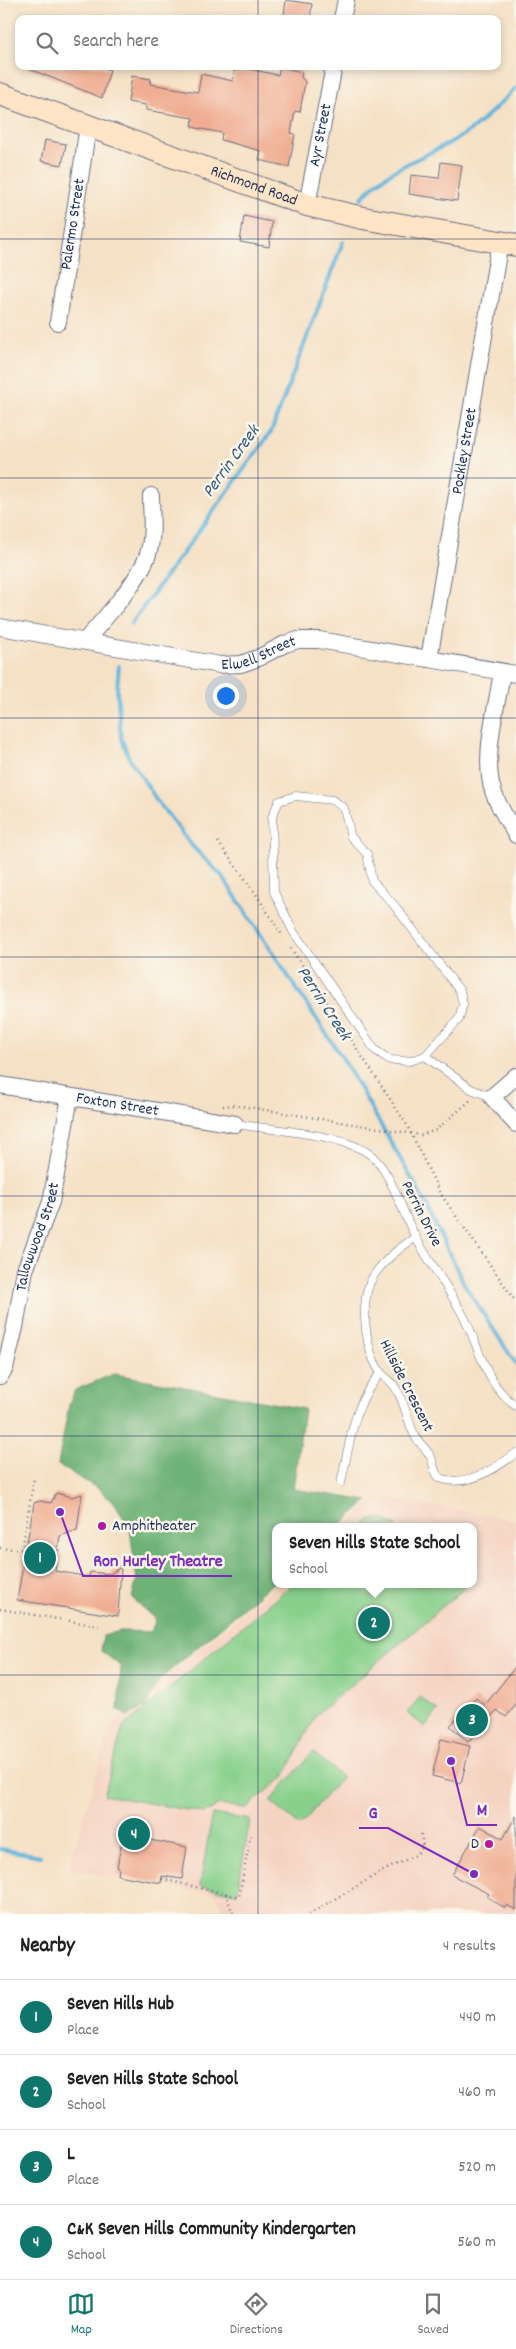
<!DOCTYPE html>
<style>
:root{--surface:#fff;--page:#f6f6f6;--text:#222;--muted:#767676;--line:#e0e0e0;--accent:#0f766e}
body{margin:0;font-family:Dekko,sans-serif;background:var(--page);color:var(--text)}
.you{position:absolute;left:225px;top:695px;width:18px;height:18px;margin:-12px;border:4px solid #fff;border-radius:50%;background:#1a73e8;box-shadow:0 0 0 8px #1a73e833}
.badge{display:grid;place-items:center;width:32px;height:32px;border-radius:50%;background:var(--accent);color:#fff;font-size:16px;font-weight:700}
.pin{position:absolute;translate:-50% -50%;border:2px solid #fff;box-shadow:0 1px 5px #0006}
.popup{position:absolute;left:272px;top:1523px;width:205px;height:65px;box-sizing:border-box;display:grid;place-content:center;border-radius:10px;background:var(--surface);filter:drop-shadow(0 1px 4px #0005);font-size:16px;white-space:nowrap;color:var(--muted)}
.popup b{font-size:19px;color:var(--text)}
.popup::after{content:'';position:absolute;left:50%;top:100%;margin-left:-10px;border:10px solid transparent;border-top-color:var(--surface)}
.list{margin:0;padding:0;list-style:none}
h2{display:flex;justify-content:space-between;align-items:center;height:65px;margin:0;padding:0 20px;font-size:21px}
h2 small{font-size:16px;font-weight:400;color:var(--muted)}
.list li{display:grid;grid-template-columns:32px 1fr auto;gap:15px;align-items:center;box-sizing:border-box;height:75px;padding:0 20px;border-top:1px solid var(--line)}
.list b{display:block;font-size:19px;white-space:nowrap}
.list p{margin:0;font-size:16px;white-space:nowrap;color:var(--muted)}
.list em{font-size:16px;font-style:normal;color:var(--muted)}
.icon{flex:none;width:28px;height:28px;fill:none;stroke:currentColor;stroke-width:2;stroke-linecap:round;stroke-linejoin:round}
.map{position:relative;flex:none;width:516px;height:1914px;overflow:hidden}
.search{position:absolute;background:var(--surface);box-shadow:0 2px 8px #0003;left:15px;right:15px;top:15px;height:55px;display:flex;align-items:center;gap:12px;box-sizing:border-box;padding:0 18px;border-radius:10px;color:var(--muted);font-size:19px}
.sheet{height:365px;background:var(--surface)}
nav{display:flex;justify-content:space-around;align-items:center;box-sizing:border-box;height:70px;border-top:1px solid var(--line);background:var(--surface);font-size:14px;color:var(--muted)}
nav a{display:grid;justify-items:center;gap:2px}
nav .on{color:var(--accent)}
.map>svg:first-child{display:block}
.built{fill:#f5d3c1}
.green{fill:#88d08b;stroke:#528074}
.forest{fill:#6eb277;stroke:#44706a}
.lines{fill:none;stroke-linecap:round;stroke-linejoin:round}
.stream{stroke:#62b5dd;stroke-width:4}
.building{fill:#f0ad92}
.lane-casing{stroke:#676d82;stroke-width:9}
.street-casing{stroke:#676d82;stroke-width:18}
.secondary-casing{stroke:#676d82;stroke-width:24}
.path{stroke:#676d82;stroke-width:2.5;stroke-dasharray:1 4;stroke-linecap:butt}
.lane{stroke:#fff;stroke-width:8}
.street{stroke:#fff;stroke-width:16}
.secondary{stroke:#ffe4c6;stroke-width:22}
.grid{fill:none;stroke:#1b2f5e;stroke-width:1;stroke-opacity:0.55}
.poi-dot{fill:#b5179e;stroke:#fbf7ec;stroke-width:2}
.labels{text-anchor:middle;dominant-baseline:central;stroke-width:5;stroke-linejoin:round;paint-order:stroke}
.street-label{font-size:16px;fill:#1b2f5e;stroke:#fbf7ec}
.poi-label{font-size:16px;fill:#1b2f5e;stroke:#fbf7ec;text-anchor:start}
.water-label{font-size:18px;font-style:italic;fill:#305784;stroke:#fbf7ec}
.leader{fill:none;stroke:#7b2cbf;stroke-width:2}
.callout-dot{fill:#7b2cbf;stroke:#fbf7ec;stroke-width:2}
.callout-label{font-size:18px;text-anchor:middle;font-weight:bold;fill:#7b2cbf;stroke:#fbf7ec;stroke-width:5;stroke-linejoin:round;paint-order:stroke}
</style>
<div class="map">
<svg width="516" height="1914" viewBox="0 0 516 1914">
<rect width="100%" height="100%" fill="#fbf7ec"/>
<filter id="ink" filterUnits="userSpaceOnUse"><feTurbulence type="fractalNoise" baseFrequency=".02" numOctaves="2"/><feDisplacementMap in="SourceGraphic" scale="10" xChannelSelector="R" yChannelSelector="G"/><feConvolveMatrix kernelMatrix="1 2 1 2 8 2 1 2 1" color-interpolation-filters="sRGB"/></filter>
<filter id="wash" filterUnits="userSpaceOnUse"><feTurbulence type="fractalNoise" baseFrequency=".0096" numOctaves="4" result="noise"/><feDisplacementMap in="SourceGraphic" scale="20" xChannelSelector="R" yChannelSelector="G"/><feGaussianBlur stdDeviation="1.12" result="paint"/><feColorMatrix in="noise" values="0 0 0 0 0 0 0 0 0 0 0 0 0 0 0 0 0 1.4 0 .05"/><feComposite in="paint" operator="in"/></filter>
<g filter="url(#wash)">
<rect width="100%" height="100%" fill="#f5e1c5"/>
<polygon class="built" points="379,1497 516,1520 516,1914 226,1914 214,1894 69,1869 110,1725 277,1584 473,1584 473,1527 345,1527"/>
<g class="green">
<polygon points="382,1518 397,1527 361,1527 370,1520"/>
<polygon points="293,1584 468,1585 316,1715 284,1777 246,1808 219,1805 204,1813 104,1795 123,1727"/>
<polygon points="420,1697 438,1711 425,1727 407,1713"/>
<polygon points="313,1752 342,1777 300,1826 270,1801"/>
<polygon points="212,1814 250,1820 237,1893 200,1886"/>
</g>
<polygon class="forest" points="114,1374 304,1409 293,1489 368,1501 338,1527 275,1527 275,1581 159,1680 146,1706 128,1716 118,1710 121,1666 101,1651 103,1636 120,1631 151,1632 156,1619 132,1598 137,1580 130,1530 125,1520 113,1502 99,1489 58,1465 69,1405 75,1390"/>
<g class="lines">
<g class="stream">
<path d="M361,199C388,164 436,155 471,130C487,118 501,102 516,88"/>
<polyline points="131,624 271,432 343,242"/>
<polyline points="119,666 117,690 121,737 129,758 158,802 193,847 222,876 343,1059 421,1195 464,1284 516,1364"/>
<polyline points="0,1849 40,1856"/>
</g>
</g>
<g id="blocks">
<g class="building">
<polygon points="286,0 312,4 310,19 284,15"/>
<polygon points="22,66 100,66 110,70 102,98"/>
<polygon points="235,66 278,75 280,67 302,72 301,77 305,82 300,112 295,111 291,133 295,134 289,167 259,160 261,151 221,140 222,133 192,127 193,118 146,110 146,105 128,102 132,76 151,79 150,84 198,92 201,74 233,81"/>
<polygon points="45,140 66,144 62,165 41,161"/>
<polygon points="441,162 462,165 457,201 409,194 411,175 439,178"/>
<polygon points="244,216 272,222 269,247 240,242"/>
<polygon points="56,1493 72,1497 82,1494 77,1530 60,1536 55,1571 89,1577 90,1572 110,1574 121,1567 118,1616 17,1600 34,1503 40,1501 51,1503"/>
<polygon points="516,1666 516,1705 506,1717 497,1710 468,1742 450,1726 476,1698 485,1705"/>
<polygon points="441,1739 470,1746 461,1783 432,1776"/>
<polygon points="516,1816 516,1910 507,1905 505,1908 487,1897 489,1894 452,1875 480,1826 503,1839"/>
<polygon points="123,1835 187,1847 182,1879 162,1876 161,1883 118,1875 119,1868 117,1867"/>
</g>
</g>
</g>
<g filter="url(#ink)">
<use href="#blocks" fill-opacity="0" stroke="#676d82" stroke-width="1"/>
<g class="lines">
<g class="lane-casing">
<g id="lane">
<polygon points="296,796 332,800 344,808 351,837 367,854 372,881 394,905 460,991 463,1004 459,1019 425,1056 410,1061 390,1060 375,1050 293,931 274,892 272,817 279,801"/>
<polyline points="425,1056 471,1089 492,1097"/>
<path d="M235,1124C272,1130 338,1133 368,1153C390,1167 403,1215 416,1238C432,1267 453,1294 467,1323C481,1354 487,1386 516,1406"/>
<path d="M416,1237C399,1248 385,1259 374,1275C358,1299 365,1351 381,1373C385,1378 392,1381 395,1387C405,1401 407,1421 415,1436C418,1443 425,1447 429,1454C435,1462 432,1475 443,1479C468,1487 498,1467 516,1453"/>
<path d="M341,1482C350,1445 353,1401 381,1373"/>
</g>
</g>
<g class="street-casing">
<g id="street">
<polyline points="342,19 346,0"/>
<path id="s1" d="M307,205L334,66"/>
<path id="s2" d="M58,322L88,126"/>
<path id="s3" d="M0,627L220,665L241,664L258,658L285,644L298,640H319L516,674"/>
<path d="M85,641C104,619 140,580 148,554C154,536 151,514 151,496"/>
<path id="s4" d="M429,659L500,242"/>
<path d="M502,672C497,707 482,757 493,791C498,806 508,821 516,835"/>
<polyline points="516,1076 492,1097 516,1124"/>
<path id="s5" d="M0,1085L235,1124"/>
<path id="s6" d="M0,1376L5,1368L15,1327L25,1270L51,1202L70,1097"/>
</g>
</g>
<g class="secondary-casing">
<g id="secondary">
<path id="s7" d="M0,94L307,205L363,218L516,245"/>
</g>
</g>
<g class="path">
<polyline points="218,842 256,894 282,935"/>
<polyline points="291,948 407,1125 440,1193 516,1302"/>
<polyline points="223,1106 235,1105 421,1135 436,1130 472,1099"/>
<polyline points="0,1548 25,1550"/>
<polyline points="22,1550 34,1478"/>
<polyline points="0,1609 99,1626"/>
<polyline points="162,1879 226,1894 233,1914"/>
<polyline points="226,1894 239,1897 251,1834"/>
<polyline points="309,1914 381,1872 416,1855 423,1847 421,1833"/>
</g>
<use href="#lane" class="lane"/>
<use href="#street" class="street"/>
<use href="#secondary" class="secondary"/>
</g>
</g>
<path class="grid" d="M258,0V19M258,66V1914M0,239H516M0,478H516M0,718H516M0,957H516M0,1196H516M0,1436H516M0,1675H516"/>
<g class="poi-dot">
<circle cx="102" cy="1526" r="5"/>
<circle cx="489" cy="1844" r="5"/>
</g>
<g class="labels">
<g class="street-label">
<text stroke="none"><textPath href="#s1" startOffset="71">Ayr Street</textPath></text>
<text stroke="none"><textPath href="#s7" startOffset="270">Richmond Road</textPath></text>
<text stroke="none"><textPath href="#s2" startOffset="99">Palermo Street</textPath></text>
<text stroke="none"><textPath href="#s4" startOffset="211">Pockley Street</textPath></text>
<text stroke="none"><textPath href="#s3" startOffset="264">Elwell Street</textPath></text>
<text stroke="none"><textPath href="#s5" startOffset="119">Foxton Street</textPath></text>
<text transform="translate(421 1214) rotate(63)">Perrin Drive</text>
<text stroke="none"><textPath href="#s6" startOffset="145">Tallowwood Street</textPath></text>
<text transform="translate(406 1386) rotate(63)">Hillside Crescent</text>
</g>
<g class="poi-label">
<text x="112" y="1526">Amphitheater</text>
<text x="479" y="1844" text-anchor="end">D</text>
</g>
<g class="water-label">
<text transform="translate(232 462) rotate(-54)">Perrin Creek</text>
<text transform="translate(323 1004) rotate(57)">Perrin Creek</text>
</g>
</g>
<path class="leader" d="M60 1512L83 1576H232M451 1761L467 1825H497M474 1874L388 1828H359"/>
<g class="callout-dot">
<circle cx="60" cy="1512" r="5"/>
<circle cx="451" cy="1761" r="5"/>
<circle cx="474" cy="1874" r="5"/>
</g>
<g class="callout-label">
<text x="158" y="1566">Ron Hurley Theatre</text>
<text x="482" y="1815">M</text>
<text x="373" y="1818">G</text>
</g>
</svg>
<div class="you"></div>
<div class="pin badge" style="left:40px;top:1558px">1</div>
<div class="pin badge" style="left:374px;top:1623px">2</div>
<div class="popup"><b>Seven Hills State School</b>School</div>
<div class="pin badge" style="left:472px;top:1720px">3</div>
<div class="pin badge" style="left:134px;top:1834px">4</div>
<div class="search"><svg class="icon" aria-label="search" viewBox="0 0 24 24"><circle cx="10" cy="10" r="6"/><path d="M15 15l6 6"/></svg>Search here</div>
</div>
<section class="sheet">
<h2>Nearby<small>4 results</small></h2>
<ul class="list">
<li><span class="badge">1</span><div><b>Seven Hills Hub</b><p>Place</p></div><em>440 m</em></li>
<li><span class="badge">2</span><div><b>Seven Hills State School</b><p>School</p></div><em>460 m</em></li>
<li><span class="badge">3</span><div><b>L</b><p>Place</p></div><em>520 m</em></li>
<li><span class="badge">4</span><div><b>C&amp;K Seven Hills Community Kindergarten</b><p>School</p></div><em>560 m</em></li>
</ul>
</section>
<nav>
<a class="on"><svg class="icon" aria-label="map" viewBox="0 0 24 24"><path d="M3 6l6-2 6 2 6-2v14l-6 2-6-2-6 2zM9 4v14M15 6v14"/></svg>Map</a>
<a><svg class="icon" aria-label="directions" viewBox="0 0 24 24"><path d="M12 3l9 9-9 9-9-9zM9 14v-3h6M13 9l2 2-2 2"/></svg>Directions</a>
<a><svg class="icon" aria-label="saved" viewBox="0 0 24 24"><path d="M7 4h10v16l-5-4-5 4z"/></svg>Saved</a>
</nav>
